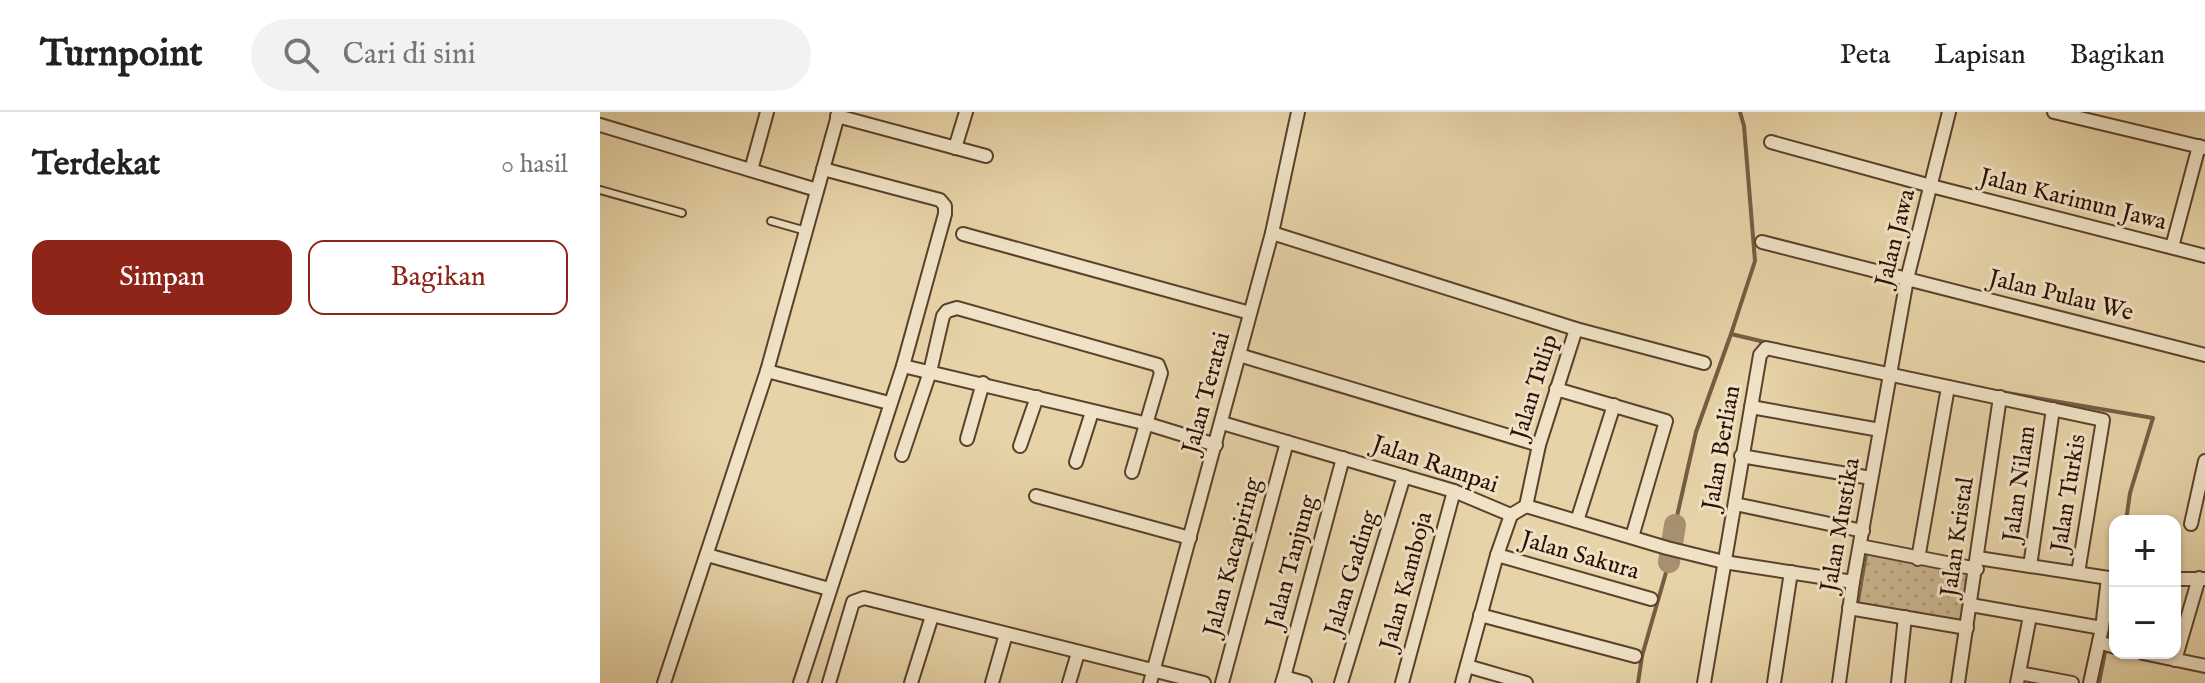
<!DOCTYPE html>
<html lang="id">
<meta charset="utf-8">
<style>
:root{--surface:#fff;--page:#f2f2f2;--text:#222;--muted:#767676;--line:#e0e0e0;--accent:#8f2418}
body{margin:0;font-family:"IM FELL English",serif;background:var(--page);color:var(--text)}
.controls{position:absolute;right:24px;bottom:24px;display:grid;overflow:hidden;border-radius:16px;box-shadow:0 2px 6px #0004}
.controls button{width:72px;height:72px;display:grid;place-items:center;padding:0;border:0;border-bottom:2px solid var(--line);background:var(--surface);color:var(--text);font:40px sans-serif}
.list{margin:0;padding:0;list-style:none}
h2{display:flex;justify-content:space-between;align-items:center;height:104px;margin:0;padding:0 32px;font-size:34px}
h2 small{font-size:26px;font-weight:400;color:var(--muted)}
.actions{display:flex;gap:16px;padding:24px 32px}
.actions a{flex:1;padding:18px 0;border:2px solid var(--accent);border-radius:16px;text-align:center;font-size:28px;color:var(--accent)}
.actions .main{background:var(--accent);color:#fff}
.icon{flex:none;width:44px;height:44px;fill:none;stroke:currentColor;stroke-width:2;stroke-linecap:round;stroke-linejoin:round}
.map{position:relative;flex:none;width:1605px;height:571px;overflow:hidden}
header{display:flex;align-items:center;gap:48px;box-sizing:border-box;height:112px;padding:0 40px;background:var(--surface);border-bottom:2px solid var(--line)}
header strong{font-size:38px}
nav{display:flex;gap:44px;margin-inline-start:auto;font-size:28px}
.search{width:560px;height:72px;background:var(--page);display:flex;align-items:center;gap:20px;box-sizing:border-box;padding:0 28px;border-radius:44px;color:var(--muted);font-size:30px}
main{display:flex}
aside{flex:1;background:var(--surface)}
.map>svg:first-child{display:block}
.park{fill:url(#park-dots);stroke:#7a6046;stroke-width:2}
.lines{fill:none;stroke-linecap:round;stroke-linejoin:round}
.stream{stroke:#765c43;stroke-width:4}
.river{stroke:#a7906f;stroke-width:22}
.lane-casing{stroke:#5b402b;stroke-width:10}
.street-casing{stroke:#5b402b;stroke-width:16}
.lane{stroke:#efe2c6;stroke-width:6}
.street{stroke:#efe2c6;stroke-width:12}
.labels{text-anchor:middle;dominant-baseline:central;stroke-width:6;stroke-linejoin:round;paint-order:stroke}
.street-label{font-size:24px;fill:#2d0f02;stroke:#efe2c6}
</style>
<header>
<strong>Turnpoint</strong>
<div class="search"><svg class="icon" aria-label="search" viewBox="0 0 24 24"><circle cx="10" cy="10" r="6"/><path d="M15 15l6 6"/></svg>Cari di sini</div>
<nav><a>Peta</a><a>Lapisan</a><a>Bagikan</a></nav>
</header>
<main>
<aside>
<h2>Terdekat<small>0 hasil</small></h2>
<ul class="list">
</ul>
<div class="actions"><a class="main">Simpan</a><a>Bagikan</a></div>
</aside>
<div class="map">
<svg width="1605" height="571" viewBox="0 0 1605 571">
<defs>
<pattern id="park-dots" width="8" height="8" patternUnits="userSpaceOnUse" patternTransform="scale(2)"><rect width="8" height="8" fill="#c7b28b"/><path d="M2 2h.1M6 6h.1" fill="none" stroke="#ab9876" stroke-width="1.8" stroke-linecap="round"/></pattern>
</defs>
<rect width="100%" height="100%" fill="#e6d3a7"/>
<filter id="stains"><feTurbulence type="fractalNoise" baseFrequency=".0025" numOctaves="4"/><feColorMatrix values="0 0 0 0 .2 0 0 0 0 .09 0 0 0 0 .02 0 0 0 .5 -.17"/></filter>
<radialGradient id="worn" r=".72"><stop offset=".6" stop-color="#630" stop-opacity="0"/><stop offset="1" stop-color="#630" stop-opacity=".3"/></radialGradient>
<polygon class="park" points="1267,442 1369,459 1360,512 1258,495"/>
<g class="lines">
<g class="stream">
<polyline points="1140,0 1144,14 1155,149 1131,222 1169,231"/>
<polyline points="1401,280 1553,306 1530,381 1526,409"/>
<polyline points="1075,413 1096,320 1131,222"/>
<polyline points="1038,571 1042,544 1069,450"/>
<polyline points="1499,571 1515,489"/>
</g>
<polyline class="river" points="1069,450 1075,413"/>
<g class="lane-casing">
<g id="lane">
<polyline points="0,78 82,101"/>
<polyline points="171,109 206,119"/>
</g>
</g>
<g class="street-casing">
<g id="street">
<polyline points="1454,0 1605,36"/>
<polyline points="237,4 386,44"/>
<polyline points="0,13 217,78"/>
<polyline points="1171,30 1331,74 1605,144"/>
<polyline points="355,36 366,0"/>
<polyline points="151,58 167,0"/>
<polyline points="672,121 976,217 1104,251"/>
<polyline points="363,122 650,201"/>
<polyline points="1162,130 1605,243"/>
<polyline points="1572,135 1599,34"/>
<polyline points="639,243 939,333"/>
<polyline points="303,254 548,312 616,333"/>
<polyline points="167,259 289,291"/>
<polyline points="956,277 1066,309 1032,425"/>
<polyline points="1151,295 1280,318"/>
<polyline points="622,311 854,379 911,403 926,394 1067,436 1124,450 1253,470"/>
<polyline points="367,327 383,271"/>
<polyline points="420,334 437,285"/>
<polyline points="302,343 330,260 343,204 347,199 357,196 558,253 561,261 532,360"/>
<polyline points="1141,344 1271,366"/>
<polyline points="476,350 492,300"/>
<polyline points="436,384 590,426"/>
<polyline points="1135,392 1263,419"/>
<polyline points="926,394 939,333 976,217"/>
<polyline points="977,409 1014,293"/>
<polyline points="1591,412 1605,349"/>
<polyline points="1260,434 1377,457"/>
<polyline points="107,443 229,477"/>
<polyline points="897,443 1051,487"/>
<polyline points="1378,446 1515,467"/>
<polyline points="1318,447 1348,275"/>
<polyline points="1430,454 1453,297"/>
<polyline points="1575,467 1605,467"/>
<polyline points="1371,493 1502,516"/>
<polyline points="1249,496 1367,516"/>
<polyline points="880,503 1035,544"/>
<polyline points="1499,530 1515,535"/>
<polyline points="1543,541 1605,554"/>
<polyline points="1575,548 1599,466"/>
<polyline points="867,554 926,571"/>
<polyline points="1419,561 1472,571"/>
<polyline points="684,565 743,346"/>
<polyline points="64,571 167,259 239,0"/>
<polyline points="200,571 303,254 345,102 345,94 340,88 223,57"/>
<polyline points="229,571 253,490 264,486 604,571"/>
<polyline points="311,571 332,504"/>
<polyline points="392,571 406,522"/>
<polyline points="469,571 478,541"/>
<polyline points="550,571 672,121 698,0"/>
<polyline points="622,571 687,330"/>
<polyline points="682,571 684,565 705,571"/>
<polyline points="741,571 804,364"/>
<polyline points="802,571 854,379"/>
<polyline points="862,571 897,443 911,403"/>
<polyline points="1104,571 1160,243 1166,236 1503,308 1478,461"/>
<polyline points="1174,571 1191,460"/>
<polyline points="1239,571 1253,470 1307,167 1349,0"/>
<polyline points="1298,571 1305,505"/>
<polyline points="1358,571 1400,285"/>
<polyline points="1417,571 1430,504"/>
<polyline points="1490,571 1502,516 1508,466"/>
</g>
</g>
<use href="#lane" class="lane"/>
<use href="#street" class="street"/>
</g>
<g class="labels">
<g class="street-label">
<text transform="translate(1473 88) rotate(14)">Jalan Karimun Jawa</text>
<text transform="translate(1296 126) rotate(-76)">Jalan Jawa</text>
<text transform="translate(1461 184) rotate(14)">Jalan Pulau We</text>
<text transform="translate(935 275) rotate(-73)">Jalan Tulip</text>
<text transform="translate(607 281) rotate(-75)">Jalan Teratai</text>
<text transform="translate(1122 336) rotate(-80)">Jalan Berlian</text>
<text transform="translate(835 353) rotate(19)">Jalan Rampai</text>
<text transform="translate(1420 372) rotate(-82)">Jalan Nilam</text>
<text transform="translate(1469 381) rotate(-81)">Jalan Turkis</text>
<text transform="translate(1241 413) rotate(-80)">Jalan Mustika</text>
<text transform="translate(1358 425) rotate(-82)">Jalan Kristal</text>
<text transform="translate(980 444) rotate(16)">Jalan Sakura</text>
<text transform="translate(633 445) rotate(-75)">Jalan Kacapiring</text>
<text transform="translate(692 450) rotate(-75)">Jalan Tanjung</text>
<text transform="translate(752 461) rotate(-73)">Jalan Gading</text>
<text transform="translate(807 469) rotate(-75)">Jalan Kamboja</text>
</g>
</g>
<rect width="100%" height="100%" filter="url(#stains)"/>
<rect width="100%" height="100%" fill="url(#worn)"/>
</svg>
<div class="controls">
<button>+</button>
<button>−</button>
</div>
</div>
</main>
